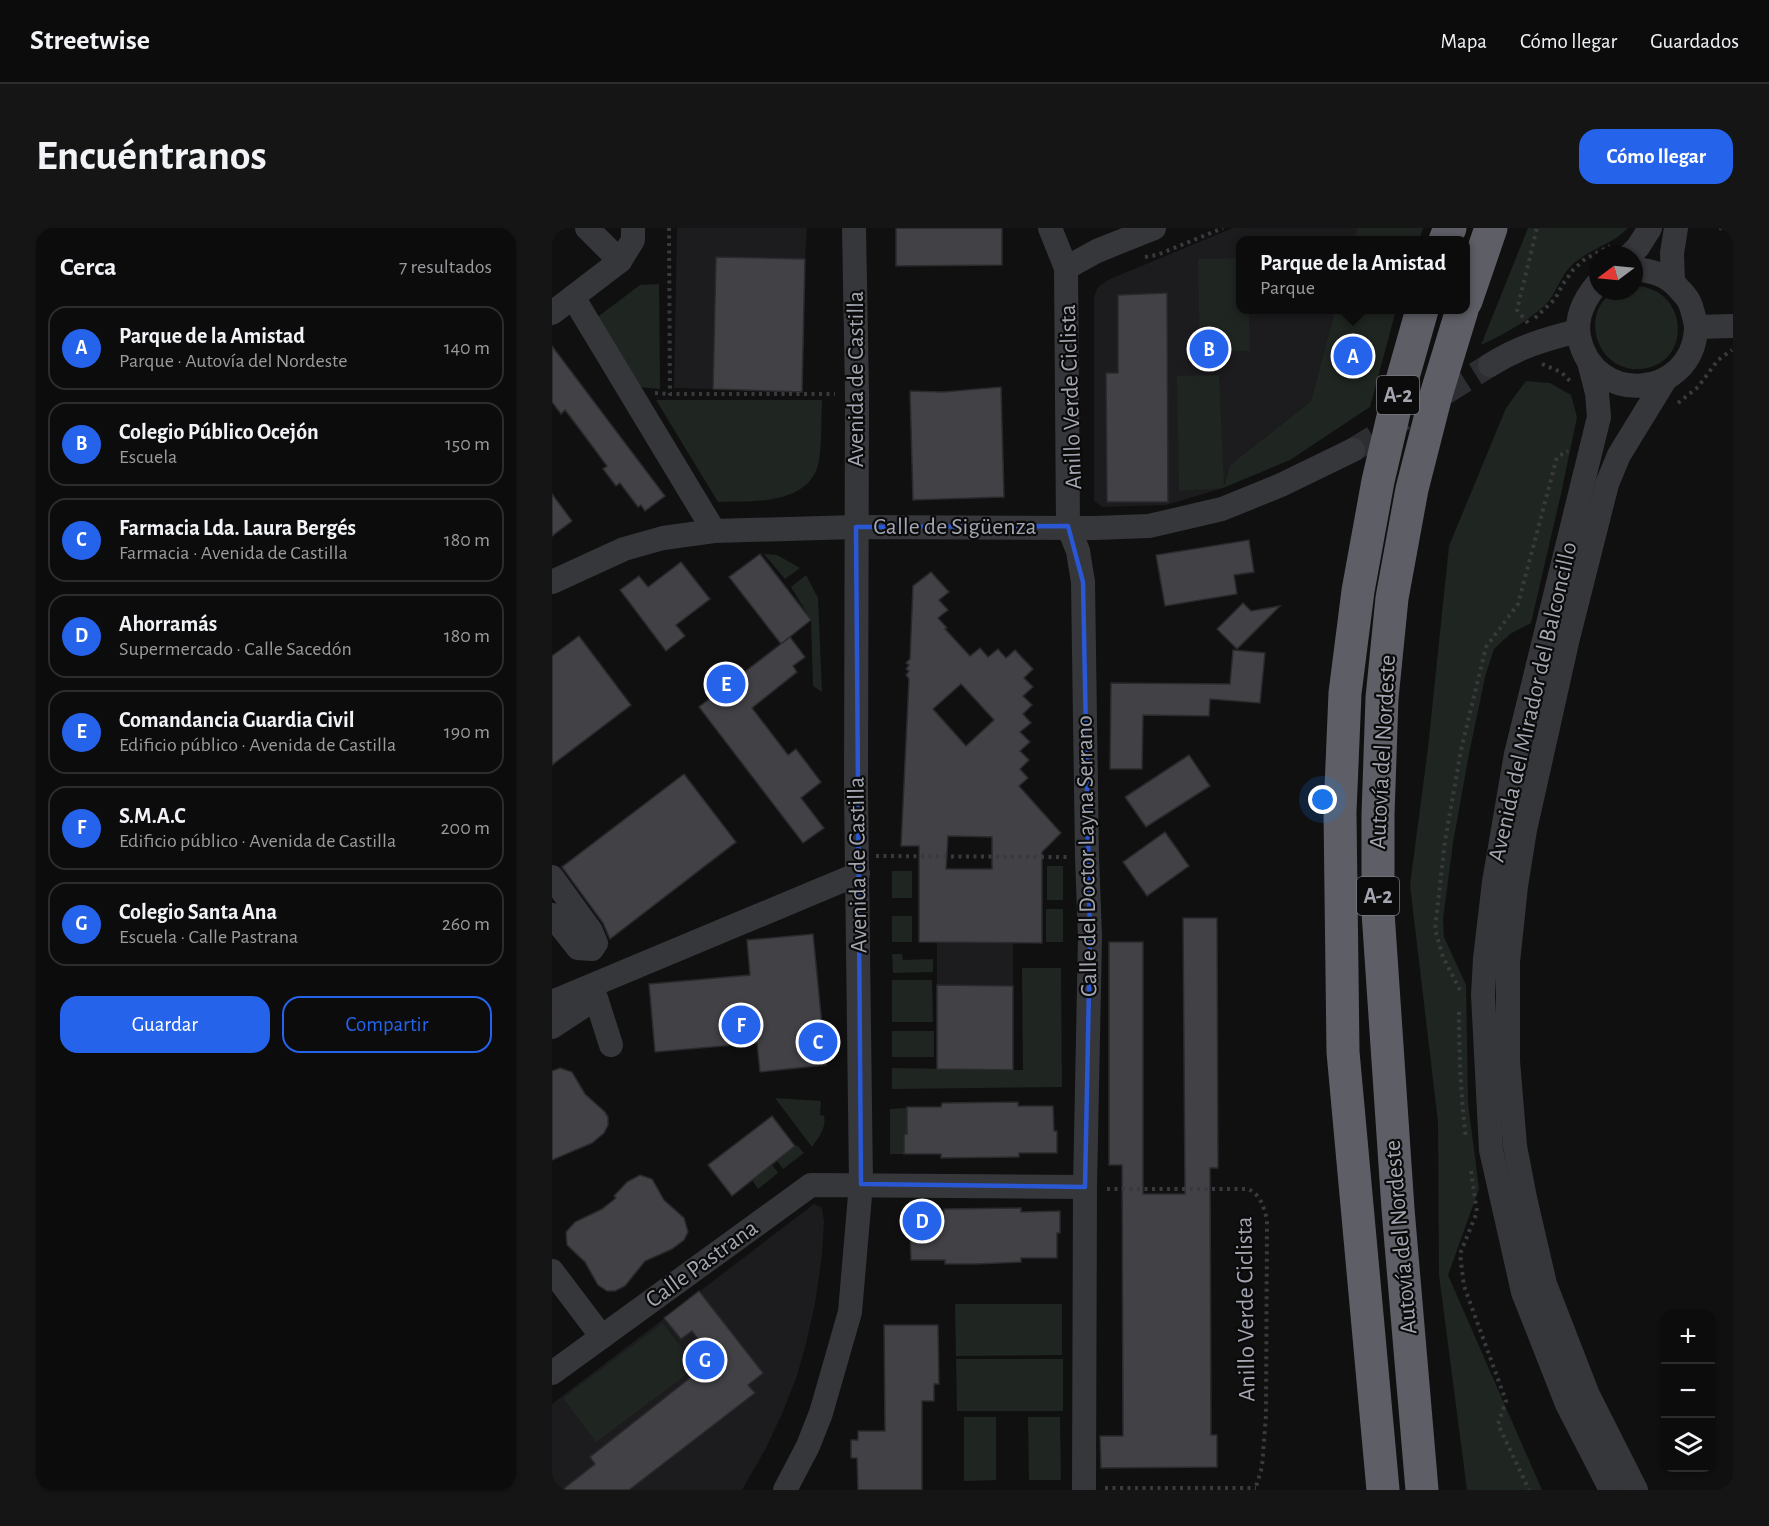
<!DOCTYPE html>
<html lang="es">
<meta charset="utf-8">
<style>
:root{--surface:#0c0c0d;--page:#151516;--text:#f1f3f6;--muted:#9a9b9d;--line:#2c2c2e;--accent:#2563eb}
body{margin:0;font-family:"Alegreya Sans",sans-serif;background:var(--page);color:var(--text)}
.controls{position:absolute;right:18px;bottom:18px;display:grid;overflow:hidden;border-radius:12px;box-shadow:0 2px 4px #0004}
.controls button{width:54px;height:54px;display:grid;place-items:center;padding:0;border:0;border-bottom:2px solid var(--line);background:var(--surface);color:var(--text);font:30px sans-serif}
.compass{position:absolute;left:1037px;top:18px;width:54px;height:54px;border-radius:50%;background:var(--surface);box-shadow:0 2px 4px #0004;rotate:254deg}
.you{position:absolute;left:771px;top:572px;width:21px;height:21px;margin:-15px;border:4px solid #fff;border-radius:50%;background:#1a73e8;box-shadow:0 0 0 9px #1a73e833}
.badge{display:grid;place-items:center;width:39px;height:39px;border-radius:50%;background:var(--accent);color:#fff;font-size:20px;font-weight:700}
.pin{position:absolute;translate:-50% -50%;border:3px solid #fff;box-shadow:0 2px 6px #0006}
.popup{position:absolute;left:684px;top:8px;width:234px;height:78px;box-sizing:border-box;display:grid;place-content:center;border-radius:12px;background:var(--surface);filter:drop-shadow(0 2px 4px #0005);font-size:20px;white-space:nowrap;color:var(--muted)}
.popup b{font-size:22px;color:var(--text)}
.popup::after{content:'';position:absolute;left:50%;top:100%;margin-left:-12px;border:12px solid transparent;border-top-color:var(--surface)}
.list{margin:0;padding:0;list-style:none}
h2{display:flex;justify-content:space-between;align-items:center;height:78px;margin:0;padding:0 24px;font-size:26px}
h2 small{font-size:20px;font-weight:400;color:var(--muted)}
.list li{display:grid;grid-template-columns:39px 1fr auto;gap:18px;align-items:center;box-sizing:border-box;height:84px;margin:0 12px 12px;padding:0 12px;border:2px solid var(--line);border-radius:18px}
.list b{display:block;font-size:22px;white-space:nowrap}
.list p{margin:0;font-size:20px;white-space:nowrap;color:var(--muted)}
.list em{font-size:20px;font-style:normal;color:var(--muted)}
.actions{display:flex;gap:12px;padding:18px 24px}
.actions a{flex:1;padding:14px 0;border:2px solid var(--accent);border-radius:18px;text-align:center;font-size:21px;color:var(--accent)}
.actions .main{background:var(--accent);color:#fff}
.icon{flex:none;width:33px;height:33px;fill:none;stroke:currentColor;stroke-width:2;stroke-linecap:round;stroke-linejoin:round}
.map{position:relative;flex:none;width:1181px;height:1262px;overflow:hidden;border-radius:18px}
header{display:flex;align-items:center;gap:36px;box-sizing:border-box;height:84px;padding:0 30px;background:var(--surface);border-bottom:2px solid var(--line)}
header strong{font-size:28px}
nav{display:flex;gap:33px;margin-inline-start:auto;font-size:21px}
.intro{display:flex;align-items:center;justify-content:space-between;box-sizing:border-box;height:144px;padding:0 36px}
h1{margin:0;font-size:42px}
.button{padding:15px 27px;border-radius:18px;background:var(--accent);color:#fff;font-size:21px;font-weight:700}
main{display:flex;gap:36px;padding:0 36px}
aside{flex:1;background:var(--surface);border-radius:18px;box-shadow:0 2px 4px #0004}
.map>svg:first-child{display:block}
.built{fill:#1c1c1e}
.green{fill:#1f2520}
.building{fill:#424246;stroke:#2a2a2d;stroke-width:1.5;fill-rule:evenodd}
.lines{fill:none;stroke-linecap:round;stroke-linejoin:round}
.minor-tunnel{stroke:#2d2e31;stroke-width:24;stroke-dasharray:24 12;stroke-linecap:butt}
.path{stroke:#393a3e;stroke-width:4;stroke-dasharray:3 4.5;stroke-linecap:butt}
.minor{stroke:#36373a;stroke-width:24}
.highway{stroke:#5e5f66;stroke-width:33}
.marked{fill:none;stroke:#2a57d4;stroke-width:4.5;stroke-linejoin:round}
.labels{text-anchor:middle;dominant-baseline:central;stroke-width:4.5;stroke-linejoin:round;paint-order:stroke}
.shield{fill:#0b0b0c;stroke:#75787f;stroke-width:1.5}
.shield-label{font-size:22px;font-weight:bold;fill:#a3a6b0}
.street-label{font-size:24px;fill:#a3a6b0;stroke:#0b0b0c}
</style>
<header>
<strong>Streetwise</strong>
<nav><a>Mapa</a><a>Cómo llegar</a><a>Guardados</a></nav>
</header>
<div class="intro"><h1>Encuéntranos</h1><a class="button">Cómo llegar</a></div>
<main>
<aside>
<h2>Cerca<small>7 resultados</small></h2>
<ul class="list">
<li><span class="badge">A</span><div><b>Parque de la Amistad</b><p>Parque · Autovía del Nordeste</p></div><em>140 m</em></li>
<li><span class="badge">B</span><div><b>Colegio Público Ocejón</b><p>Escuela</p></div><em>150 m</em></li>
<li><span class="badge">C</span><div><b>Farmacia Lda. Laura Bergés</b><p>Farmacia · Avenida de Castilla</p></div><em>180 m</em></li>
<li><span class="badge">D</span><div><b>Ahorramás</b><p>Supermercado · Calle Sacedón</p></div><em>180 m</em></li>
<li><span class="badge">E</span><div><b>Comandancia Guardia Civil</b><p>Edificio público · Avenida de Castilla</p></div><em>190 m</em></li>
<li><span class="badge">F</span><div><b>S.M.A.C</b><p>Edificio público · Avenida de Castilla</p></div><em>200 m</em></li>
<li><span class="badge">G</span><div><b>Colegio Santa Ana</b><p>Escuela · Calle Pastrana</p></div><em>260 m</em></li>
</ul>
<div class="actions"><a class="main">Guardar</a><a>Compartir</a></div>
</aside>
<div class="map">
<svg width="1181" height="1262" viewBox="0 0 1181 1262">
<rect width="100%" height="100%" fill="#101011"/>
<g class="built">
<polygon points="125,0 255,0 253,31 164,29 161,161 122,160"/>
<polygon points="681,0 805,0 801,12 688,12 688,82 783,82 759,173 678,237 671,260 614,277 550,279 542,273 542,69 546,59 558,51"/>
<polygon points="385,714 461,715 461,758 385,757"/>
<polygon points="262,976 270,980 272,994 270,1027 263,1076 254,1115 245,1148 229,1188 214,1220 190,1262 0,1262 0,1176"/>
</g>
<g class="green">
<polygon points="805,0 871,0 867,12 801,12"/>
<path d="M976,0H1076C1061,16 1038,21 1021,36C1008,47 1005,66 992,78C975,94 950,107 929,117Z"/>
<polygon points="688,30 688,82 697,82 698,123 648,124 646,31"/>
<polygon points="107,56 108,161 85,159 43,91 88,57"/>
<path d="M1082,58C1138,59 1141,138 1088,141C1042,144 1027,79 1064,64C1069,62 1076,63 1082,63Z"/>
<polygon points="783,82 844,82 818,179 738,232 671,260 627,263 625,148 667,147 672,258 678,237 759,173"/>
<polygon points="974,153 998,155 1019,167 1025,189 1009,266 979,395 958,406 942,421 933,449 917,526 901,615 891,691 892,709 914,757 916,875 927,961 896,1047 990,1262 915,1262 887,1047 886,894 858,657 876,520 897,318 954,180"/>
<path d="M104,172H270C269,192 270,214 267,233C258,278 200,273 166,274Z"/>
<polygon points="212,326 225,327 248,340 233,351"/>
<polygon points="254,347 266,370 270,464 261,458 259,392 239,359"/>
<rect x="495" y="638" width="16" height="34"/>
<rect x="340" y="643" width="20" height="27"/>
<rect x="494" y="681" width="17" height="33"/>
<rect x="340" y="688" width="20" height="26"/>
<polygon points="340,726 350,726 351,732 381,731 381,744 341,745"/>
<polygon points="470,740 509,740 510,859 340,861 340,840 471,842"/>
<polygon points="340,752 380,752 381,794 340,794"/>
<rect x="340" y="803" width="42" height="26"/>
<path d="M223,870L269,873L268,887L272,888C275,900 266,910 260,919Z"/>
<polygon points="355,880 355,906 352,906 352,926 338,926 338,881"/>
<polygon points="245,917 252,925 231,941 225,933"/>
<polygon points="220,937 226,945 206,961 200,952"/>
<polygon points="403,1076 510,1076 510,1127 404,1128"/>
<polygon points="111,1095 144,1139 44,1214 11,1170"/>
<polygon points="404,1131 511,1131 511,1183 405,1183"/>
<polygon points="444,1189 444,1252 412,1253 412,1189"/>
<polygon points="476,1189 508,1189 509,1252 477,1252"/>
</g>
<g class="building">
<polygon points="344,0 450,0 450,37 344,38"/>
<polygon points="164,29 253,31 250,164 161,161"/>
<polygon points="615,65 616,274 555,274 554,145 566,145 566,67"/>
<polygon points="0,118 113,268 93,283 89,277 86,279 68,255 64,258 51,241 55,238 29,203 13,182 9,186 0,174"/>
<polygon points="449,159 452,269 361,272 358,163 391,164"/>
<polygon points="0,266 20,293 0,308"/>
<polygon points="697,312 702,344 682,347 685,366 613,378 604,327"/>
<polygon points="208,326 259,392 229,416 177,349"/>
<polygon points="129,334 158,371 124,397 133,408 114,423 68,362 87,348 96,359"/>
<path d="M379,344L397,364L387,372L396,382L386,390L395,400L393,401L418,428L428,420L436,429L446,421L454,430L463,422L481,441L472,450L481,459L471,468L480,477L471,486L479,495L468,504L478,514L468,523L477,532L468,541L476,550L467,558L509,605L490,624V715L367,714V618H349L357,451L354,447L357,443L354,441L357,437L354,435L358,431L361,358ZM409,456L442,492L414,518L381,481ZM396,608L440,609V641H394Z"/>
<polygon points="691,375 699,383 728,378 685,421 665,401"/>
<polygon points="27,408 79,477 0,537 0,428"/>
<polygon points="238,409 253,429 241,438 245,444 200,480 236,527 244,521 269,554 249,570 272,600 251,615 147,479"/>
<polygon points="681,422 713,425 708,475 658,471 657,488 591,487 590,541 558,541 559,455 678,456"/>
<polygon points="637,527 658,558 594,599 573,569"/>
<polygon points="132,546 184,614 58,711 51,695 10,639"/>
<polygon points="613,604 637,638 595,668 571,634"/>
<polygon points="631,690 665,690 666,940 658,940 659,1207 665,1207 665,1239 549,1240 548,1208 571,1208 570,937 557,937 557,714 591,714 591,966 633,966"/>
<polygon points="261,706 274,837 208,844 205,815 103,824 97,756 198,747 195,712"/>
<polygon points="385,757 461,758 461,842 385,841"/>
<polygon points="8,840 20,844 33,866 53,884 56,889 56,897 52,905 40,915 0,932 0,843"/>
<polygon points="466,874 466,878 501,878 502,903 505,903 505,925 467,925 467,929 389,930 389,926 352,926 352,906 355,906 355,879 389,879 390,875"/>
<polygon points="220,888 243,918 180,968 156,937"/>
<polygon points="88,947 100,951 112,972 132,990 136,1004 132,1012 120,1021 93,1033 73,1058 63,1063 55,1063 46,1057 33,1034 15,1017 14,1004 23,994 50,981 64,970 62,968 75,954"/>
<polygon points="469,980 469,984 508,983 508,1005 505,1005 505,1030 469,1030 469,1034 424,1036 393,1036 393,1032 359,1032 358,1006 355,1006 355,986 392,985 392,981"/>
<polygon points="147,1063 211,1145 196,1157 203,1165 77,1262 10,1262 43,1236 38,1229 162,1131 140,1103 129,1111 112,1090"/>
<polygon points="332,1097 386,1097 387,1156 382,1156 382,1173 370,1173 370,1262 306,1262 305,1230 299,1230 299,1212 306,1212 306,1203 333,1203"/>
</g>
<g class="lines">
<polyline class="minor-tunnel" points="801,222 938,137"/>
<g class="path">
<polyline points="117,0 118,166 283,166"/>
<polyline points="1167,0 1181,1"/>
<polyline points="593,29 605,27 671,0"/>
<polyline points="983,90 1003,71 1011,56 1021,42 1033,31 1058,18"/>
<polyline points="976,95 965,82 985,0"/>
<polyline points="990,136 1009,144 1019,154"/>
<polyline points="103,165 118,166"/>
<polyline points="1126,175 1146,159 1166,132 1180,122"/>
<polyline points="324,628 515,629"/>
<polyline points="908,762 891,729 883,701 893,613 909,522 934,419 966,376 1005,229 1016,223"/>
<path d="M907,784C907,827 909,869 914,911"/>
<polyline points="919,943 925,984 908,1026 912,1058 954,1173 946,1196 977,1262"/>
<path d="M555,961H696C709,967 711,978 715,991L714,1187L710,1239L703,1262"/>
<polyline points="553,1260 704,1260"/>
</g>
<g class="minor">
<polyline points="35,0 68,33"/>
<polyline points="498,0 514,40 516,298 526,323 531,354 535,629 538,709 533,959 532,1262"/>
<polyline points="1078,27 1086,19 1098,0"/>
<polyline points="514,40 545,23 602,0"/>
<polyline points="1121,53 1120,25 1124,0"/>
<path d="M1046,55C1033,70 1023,88 1027,109C1041,179 1140,171 1144,101C1144,94 1141,85 1139,78C1137,72 1134,68 1129,63C1116,47 1102,43 1082,41"/>
<polyline points="21,69 162,303"/>
<polyline points="0,85 68,33 81,12 81,0"/>
<polyline points="1144,99 1181,98"/>
<polyline points="1037,134 1045,165 1047,189 964,526 942,654 933,731 931,767 939,922 971,1064 1015,1176 1059,1262"/>
<path d="M938,137C967,119 993,111 1026,103"/>
<polyline points="0,354 72,321 111,310 162,303 304,299 543,300 597,298 670,281 729,257 801,222"/>
<polyline points="0,649 39,703 44,715 40,721 26,720 0,687"/>
<polyline points="0,774 306,646"/>
<polyline points="0,799 44,770 59,817"/>
<polyline points="0,1043 50,1109"/>
<polyline points="0,1145 259,957 533,959"/>
<polyline points="233,1262 256,1218 269,1185 298,1084 309,956 304,564 305,166 302,0"/>
<polyline points="1084,1262 1036,1167 993,1056 973,970 963,918 956,833 956,734 964,658 973,602 1016,410 1055,256 1067,227 1113,152"/>
</g>
<g class="highway">
<polyline points="893,12 898,0"/>
<polyline points="914,73 939,0"/>
<polyline points="831,1262 791,824 788,584 793,465 806,363 826,253 847,163 870,82"/>
<polyline points="870,1262 846,981 826,684 826,587 830,470 840,370 860,261 884,167 910,82"/>
</g>
</g>
<path class="marked" d="M516,298L531,354L538,709L533,959L309,956L304,299Z"/>
<g class="labels">
<g class="shield">
<rect x="825" y="148" width="42" height="38" rx="4.5"/>
<rect x="805" y="649" width="42" height="38" rx="4.5"/>
</g>
<g class="shield-label">
<text x="846" y="167">A-2</text>
<text x="826" y="668">A-2</text>
</g>
<g class="street-label">
<text transform="translate(304 151) rotate(-90)">Avenida de Castilla</text>
<text transform="translate(519 169) rotate(-92)">Anillo Verde Ciclista</text>
<text x="403" y="299">Calle de Sigüenza</text>
<text transform="translate(981 474) rotate(-77)">Avenida del Mirador del Balconcillo</text>
<text transform="translate(831 524) rotate(-87)">Autovía del Nordeste</text>
<text transform="translate(535 628) rotate(-91)">Calle del Doctor Layna Serrano</text>
<text transform="translate(306 637) rotate(-91)">Avenida de Castilla</text>
<text transform="translate(849 1009) rotate(-95)">Autovía del Nordeste</text>
<text transform="translate(150 1036) rotate(-36)">Calle Pastrana</text>
<text transform="translate(694 1081) rotate(-91)">Anillo Verde Ciclista</text>
</g>
</g>
</svg>
<div class="controls">
<button>+</button>
<button>−</button>
<button><svg class="icon" aria-label="layers" viewBox="0 0 24 24"><path d="M12 4l9 5-9 5-9-5zM3 14l9 5 9-5"/></svg></button>
</div>
<svg class="compass" viewBox="-18 -18 36 36"><path d="M0-13l5 13h-10z" fill="#e53935"/><path d="M0 13l5-13h-10z" fill="#9a9b9d"/></svg>
<div class="you"></div>
<div class="pin badge" style="left:801px;top:128px">A</div>
<div class="popup"><b>Parque de la Amistad</b>Parque</div>
<div class="pin badge" style="left:657px;top:121px">B</div>
<div class="pin badge" style="left:266px;top:814px">C</div>
<div class="pin badge" style="left:370px;top:993px">D</div>
<div class="pin badge" style="left:174px;top:456px">E</div>
<div class="pin badge" style="left:189px;top:797px">F</div>
<div class="pin badge" style="left:153px;top:1132px">G</div>
</div>
</main>
